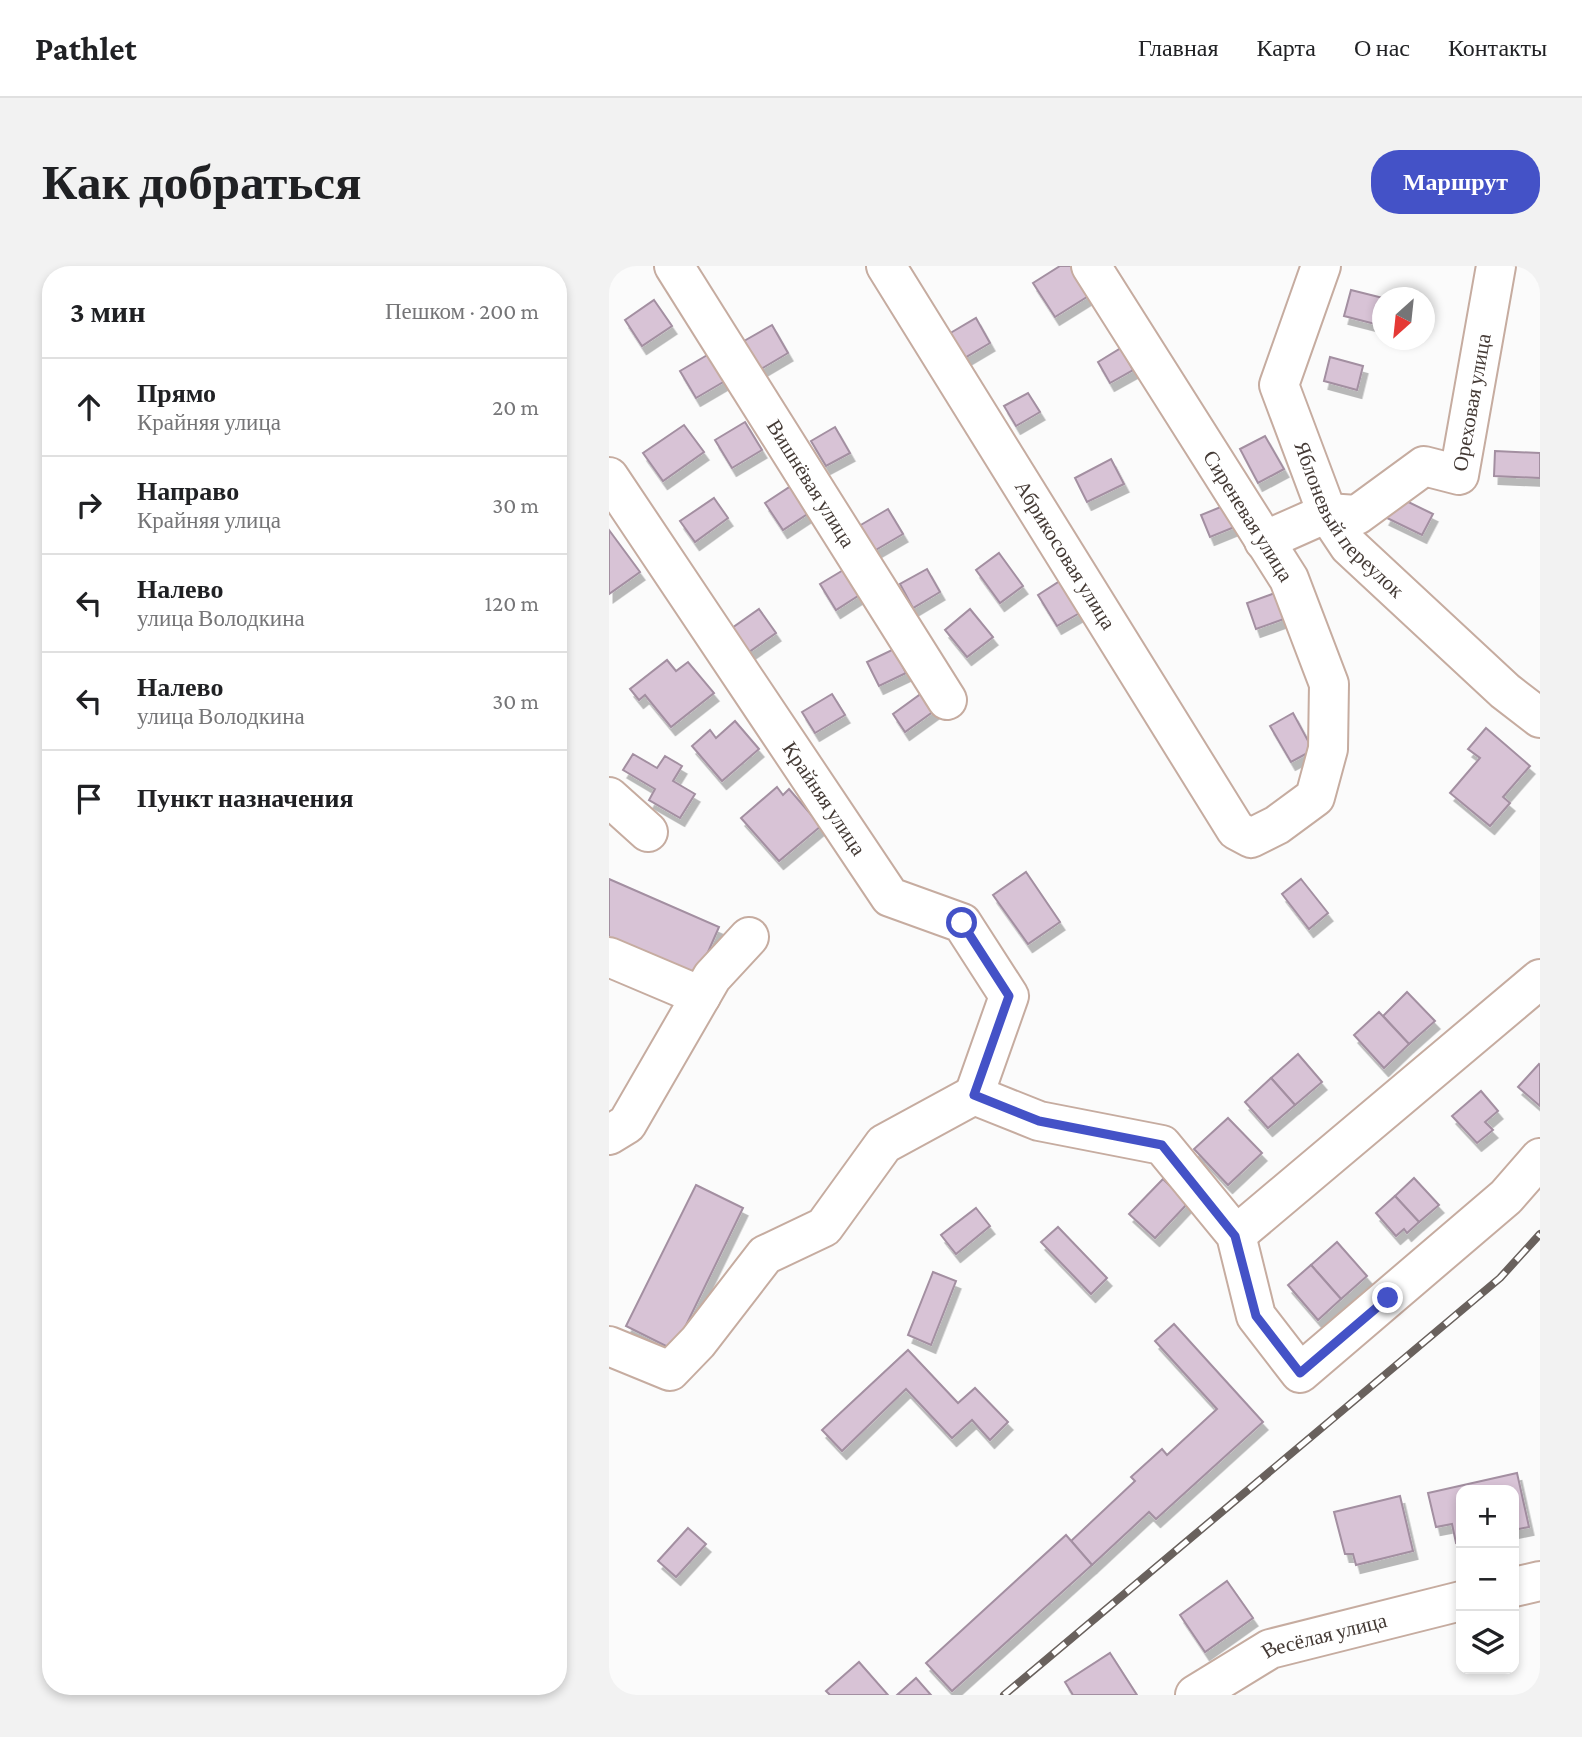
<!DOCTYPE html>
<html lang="ru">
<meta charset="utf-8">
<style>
:root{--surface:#fff;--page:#f2f2f2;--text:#202124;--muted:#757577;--line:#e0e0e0;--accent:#4452c7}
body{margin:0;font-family:"Crimson Pro",serif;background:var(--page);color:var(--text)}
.controls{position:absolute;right:21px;bottom:21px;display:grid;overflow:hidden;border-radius:14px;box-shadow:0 4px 10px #0003}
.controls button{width:63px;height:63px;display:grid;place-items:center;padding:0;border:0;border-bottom:2px solid var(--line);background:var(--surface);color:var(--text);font:35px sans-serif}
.compass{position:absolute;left:763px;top:21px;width:63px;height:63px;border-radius:50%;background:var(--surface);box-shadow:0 4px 10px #0003;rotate:207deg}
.stop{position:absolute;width:21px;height:21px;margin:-16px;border:5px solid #4452c7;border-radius:50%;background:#fff}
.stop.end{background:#4452c7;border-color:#fff;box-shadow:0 2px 7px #0008}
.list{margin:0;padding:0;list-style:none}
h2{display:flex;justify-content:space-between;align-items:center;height:91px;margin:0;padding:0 28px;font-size:30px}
h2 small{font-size:23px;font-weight:400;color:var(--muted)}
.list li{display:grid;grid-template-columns:46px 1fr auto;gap:21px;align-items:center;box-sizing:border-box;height:98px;padding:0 28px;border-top:2px solid var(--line)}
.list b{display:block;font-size:26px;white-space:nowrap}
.list p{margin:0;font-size:23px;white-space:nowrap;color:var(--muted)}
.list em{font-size:23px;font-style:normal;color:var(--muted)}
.icon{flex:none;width:38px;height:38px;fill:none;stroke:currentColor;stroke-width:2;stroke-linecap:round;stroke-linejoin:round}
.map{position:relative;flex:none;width:931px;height:1429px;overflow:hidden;border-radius:28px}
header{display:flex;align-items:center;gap:42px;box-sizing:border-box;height:98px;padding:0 35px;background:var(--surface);border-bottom:2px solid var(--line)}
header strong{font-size:33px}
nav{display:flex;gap:38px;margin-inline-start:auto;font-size:24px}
.intro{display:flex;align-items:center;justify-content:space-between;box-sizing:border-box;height:168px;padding:0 42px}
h1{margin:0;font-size:49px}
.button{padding:18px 32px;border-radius:28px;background:var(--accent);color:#fff;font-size:24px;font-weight:700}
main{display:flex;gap:42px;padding:0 42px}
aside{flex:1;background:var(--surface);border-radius:28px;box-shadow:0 4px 10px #0003}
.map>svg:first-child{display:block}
.building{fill:#d8c3d6;stroke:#a38fa1;stroke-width:2;filter:url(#shadow)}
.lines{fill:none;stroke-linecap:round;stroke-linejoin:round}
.minor-casing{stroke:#c6aca0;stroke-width:42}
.minor{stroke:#fff;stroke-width:38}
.rail-casing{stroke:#69615d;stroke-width:8}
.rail{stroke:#fff;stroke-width:5;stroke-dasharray:16;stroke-linecap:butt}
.route{stroke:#4452c7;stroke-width:9}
.labels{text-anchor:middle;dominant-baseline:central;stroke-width:5;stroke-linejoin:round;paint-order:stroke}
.street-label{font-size:21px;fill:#443a35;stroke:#fff}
</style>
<header>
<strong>Pathlet</strong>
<nav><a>Главная</a><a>Карта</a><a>О нас</a><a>Контакты</a></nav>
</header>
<div class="intro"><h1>Как добраться</h1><a class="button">Маршрут</a></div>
<main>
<aside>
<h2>3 мин<small>Пешком · 200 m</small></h2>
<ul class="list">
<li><svg class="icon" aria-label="ahead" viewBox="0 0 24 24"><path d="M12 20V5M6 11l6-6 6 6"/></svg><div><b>Прямо</b><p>Крайняя улица</p></div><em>20 m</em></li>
<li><svg class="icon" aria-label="right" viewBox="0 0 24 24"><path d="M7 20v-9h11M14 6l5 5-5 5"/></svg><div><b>Направо</b><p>Крайняя улица</p></div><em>30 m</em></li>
<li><svg class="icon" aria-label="left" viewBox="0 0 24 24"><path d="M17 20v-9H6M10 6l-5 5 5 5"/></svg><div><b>Налево</b><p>улица Володкина</p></div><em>120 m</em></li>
<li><svg class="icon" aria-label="left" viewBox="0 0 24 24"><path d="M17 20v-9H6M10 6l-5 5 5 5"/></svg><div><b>Налево</b><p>улица Володкина</p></div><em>30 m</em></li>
<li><svg class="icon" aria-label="arrive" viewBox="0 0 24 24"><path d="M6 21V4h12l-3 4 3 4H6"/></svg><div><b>Пункт назначения</b></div></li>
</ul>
</aside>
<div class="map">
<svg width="931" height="1429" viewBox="0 0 931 1429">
<defs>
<filter id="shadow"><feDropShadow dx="4.5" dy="8" stdDeviation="0" flood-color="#0004"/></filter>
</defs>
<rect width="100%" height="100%" fill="#fbfbfb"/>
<g class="building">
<polygon points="451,0 463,0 481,29 446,51 424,17"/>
<polygon points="742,24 774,32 770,59 735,50"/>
<polygon points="45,34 63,60 33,80 16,54"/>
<polygon points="367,52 381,77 352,94 338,69"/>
<polygon points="163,59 179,87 152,103 135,75"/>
<polygon points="512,82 524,104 501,117 489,96"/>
<polygon points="100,88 116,115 87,132 71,105"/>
<polygon points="721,91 754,100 748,124 715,115"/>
<polygon points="419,127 431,146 407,160 395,140"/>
<polygon points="136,156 153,184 123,202 106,174"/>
<polygon points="75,159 95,186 54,215 34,187"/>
<polygon points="226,161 241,187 217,200 202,175"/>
<polygon points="656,170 675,203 649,217 631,183"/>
<polygon points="886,185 931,187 931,212 885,210"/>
<polygon points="502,193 515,218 478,236 466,212"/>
<polygon points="185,218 203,245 174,264 156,237"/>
<polygon points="787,230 824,248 813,269 776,251"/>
<polygon points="105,232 119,252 86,276 71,255"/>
<polygon points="619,238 628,260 601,271 592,249"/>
<polygon points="279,243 294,268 265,285 250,260"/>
<polygon points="0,264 31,306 0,328"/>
<polygon points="390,287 414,320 391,337 367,304"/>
<polygon points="236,303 252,328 227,344 211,318"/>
<polygon points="318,303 331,326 304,342 291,318"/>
<polygon points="454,313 474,345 448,360 429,329"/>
<polygon points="666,327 675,353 647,363 638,337"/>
<polygon points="150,343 167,367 140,386 123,362"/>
<polygon points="361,343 384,371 358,391 336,364"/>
<polygon points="285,383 297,407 270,420 258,396"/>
<polygon points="58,394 67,405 79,396 105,427 62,461 36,429 30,434 21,423"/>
<polygon points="313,427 325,445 296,466 284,448"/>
<polygon points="223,428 236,449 206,467 193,446"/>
<polygon points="684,447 704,484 682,496 661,460"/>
<polygon points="126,455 150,483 113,515 83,480 101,464 107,472"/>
<polygon points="877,462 921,500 894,531 901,537 881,560 841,527 871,492 859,483"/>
<polygon points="24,488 48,502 56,490 73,500 64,515 86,528 71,552 40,534 46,523 14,504"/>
<polygon points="168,521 174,529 180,523 212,560 170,595 132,552"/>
<polygon points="417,606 451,656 419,678 384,629"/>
<polygon points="0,613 110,661 88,711 0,672"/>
<polygon points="692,613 719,647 700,663 673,628"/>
<polygon points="798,726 826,755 800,778 774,750"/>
<polygon points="770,746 800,778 775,802 745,769"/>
<polygon points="689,788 713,816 686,839 662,812"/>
<polygon points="930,798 931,799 931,840 909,821"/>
<polygon points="662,812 686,839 659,862 636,836"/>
<polygon points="872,825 889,845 876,856 884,864 868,877 843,850"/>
<polygon points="619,852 653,887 619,919 585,883"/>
<polygon points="805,912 830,939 810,956 786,930"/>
<polygon points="554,913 579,937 546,972 520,948"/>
<polygon points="87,919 134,942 65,1084 17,1060"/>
<polygon points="786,930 810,956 798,967 795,963 787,970 767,947"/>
<polygon points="367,942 381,960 347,988 332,969"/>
<polygon points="449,961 498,1012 482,1028 432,976"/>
<polygon points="728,976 758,1010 732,1033 702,999"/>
<polygon points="702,999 732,1033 709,1054 679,1019"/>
<polygon points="324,1006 347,1015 322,1079 299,1069"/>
<polygon points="565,1058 654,1156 547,1253 540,1246 483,1299 462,1275 526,1215 522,1211 553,1183 558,1189 608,1143 546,1075"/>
<polygon points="299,1084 349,1137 366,1122 399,1156 381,1174 363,1154 343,1172 297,1123 233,1185 213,1164"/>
<polygon points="908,1207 920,1261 905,1264 905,1224 852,1224 852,1275 847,1277 843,1258 827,1261 819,1227"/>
<polygon points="791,1230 804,1285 747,1299 744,1288 736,1288 725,1246"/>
<polygon points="79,1262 97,1278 67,1311 49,1295"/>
<polygon points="457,1269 483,1299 343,1425 317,1397"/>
<polygon points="618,1315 644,1352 596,1386 571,1349"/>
<polygon points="501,1387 528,1429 464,1429 456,1416"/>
<polygon points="250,1396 279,1429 221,1429 217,1425"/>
<polygon points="307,1412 322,1429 288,1429"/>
</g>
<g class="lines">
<g class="minor-casing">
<g id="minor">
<path id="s1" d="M65,0L338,434"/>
<path id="s2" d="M277,0L627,564L642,572L668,559L706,531L719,483L720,418L680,313L482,0"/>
<path id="s3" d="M712,0L670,119L718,247L740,280L896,425L931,452"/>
<path id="s4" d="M0,211L281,631L353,657L400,730L365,829"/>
<path id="s5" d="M655,275L718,247L748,249L815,200L850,209L887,0"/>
<polyline points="0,531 39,566"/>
<polyline points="0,691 92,730"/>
<polyline points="365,829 430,855 553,879 627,969 647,1050 691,1107 897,931 931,892"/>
<polyline points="0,869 18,858 103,711 140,671"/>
<polyline points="627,969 931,713"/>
<polyline points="0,1080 61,1105 89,1076 156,989 215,961 275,878 365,829"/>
<polyline points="905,1321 931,1315"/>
<path id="s6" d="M586,1429L661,1383L852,1335"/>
</g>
</g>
<use href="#minor" class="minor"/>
<g class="rail-casing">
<polyline id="rail" points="395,1429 891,1012 931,968"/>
</g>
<use href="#rail" class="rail"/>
</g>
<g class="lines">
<polyline class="route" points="353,657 400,730 365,829 430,855 553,879 626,970 647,1050 691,1107 779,1032"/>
</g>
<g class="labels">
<g class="street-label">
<text stroke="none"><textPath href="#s5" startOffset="292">Ореховая улица</textPath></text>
<text stroke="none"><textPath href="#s1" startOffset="257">Вишнёвая улица</textPath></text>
<text transform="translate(639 250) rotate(58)">Сиреневая улица</text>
<text stroke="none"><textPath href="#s3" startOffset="280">Яблоневый переулок</textPath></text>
<text stroke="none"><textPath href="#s2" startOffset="340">Абрикосовая улица</textPath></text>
<text stroke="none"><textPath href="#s4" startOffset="387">Крайняя улица</textPath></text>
<text stroke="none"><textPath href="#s6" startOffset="144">Весёлая улица</textPath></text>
</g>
</g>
</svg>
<div class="controls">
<button>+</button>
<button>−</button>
<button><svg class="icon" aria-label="layers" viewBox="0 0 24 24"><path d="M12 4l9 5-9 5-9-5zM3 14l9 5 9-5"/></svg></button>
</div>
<svg class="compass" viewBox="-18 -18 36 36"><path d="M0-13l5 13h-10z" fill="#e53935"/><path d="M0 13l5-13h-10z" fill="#757577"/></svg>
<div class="stop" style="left:353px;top:657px"></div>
<div class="stop end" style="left:779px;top:1032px"></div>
</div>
</main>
